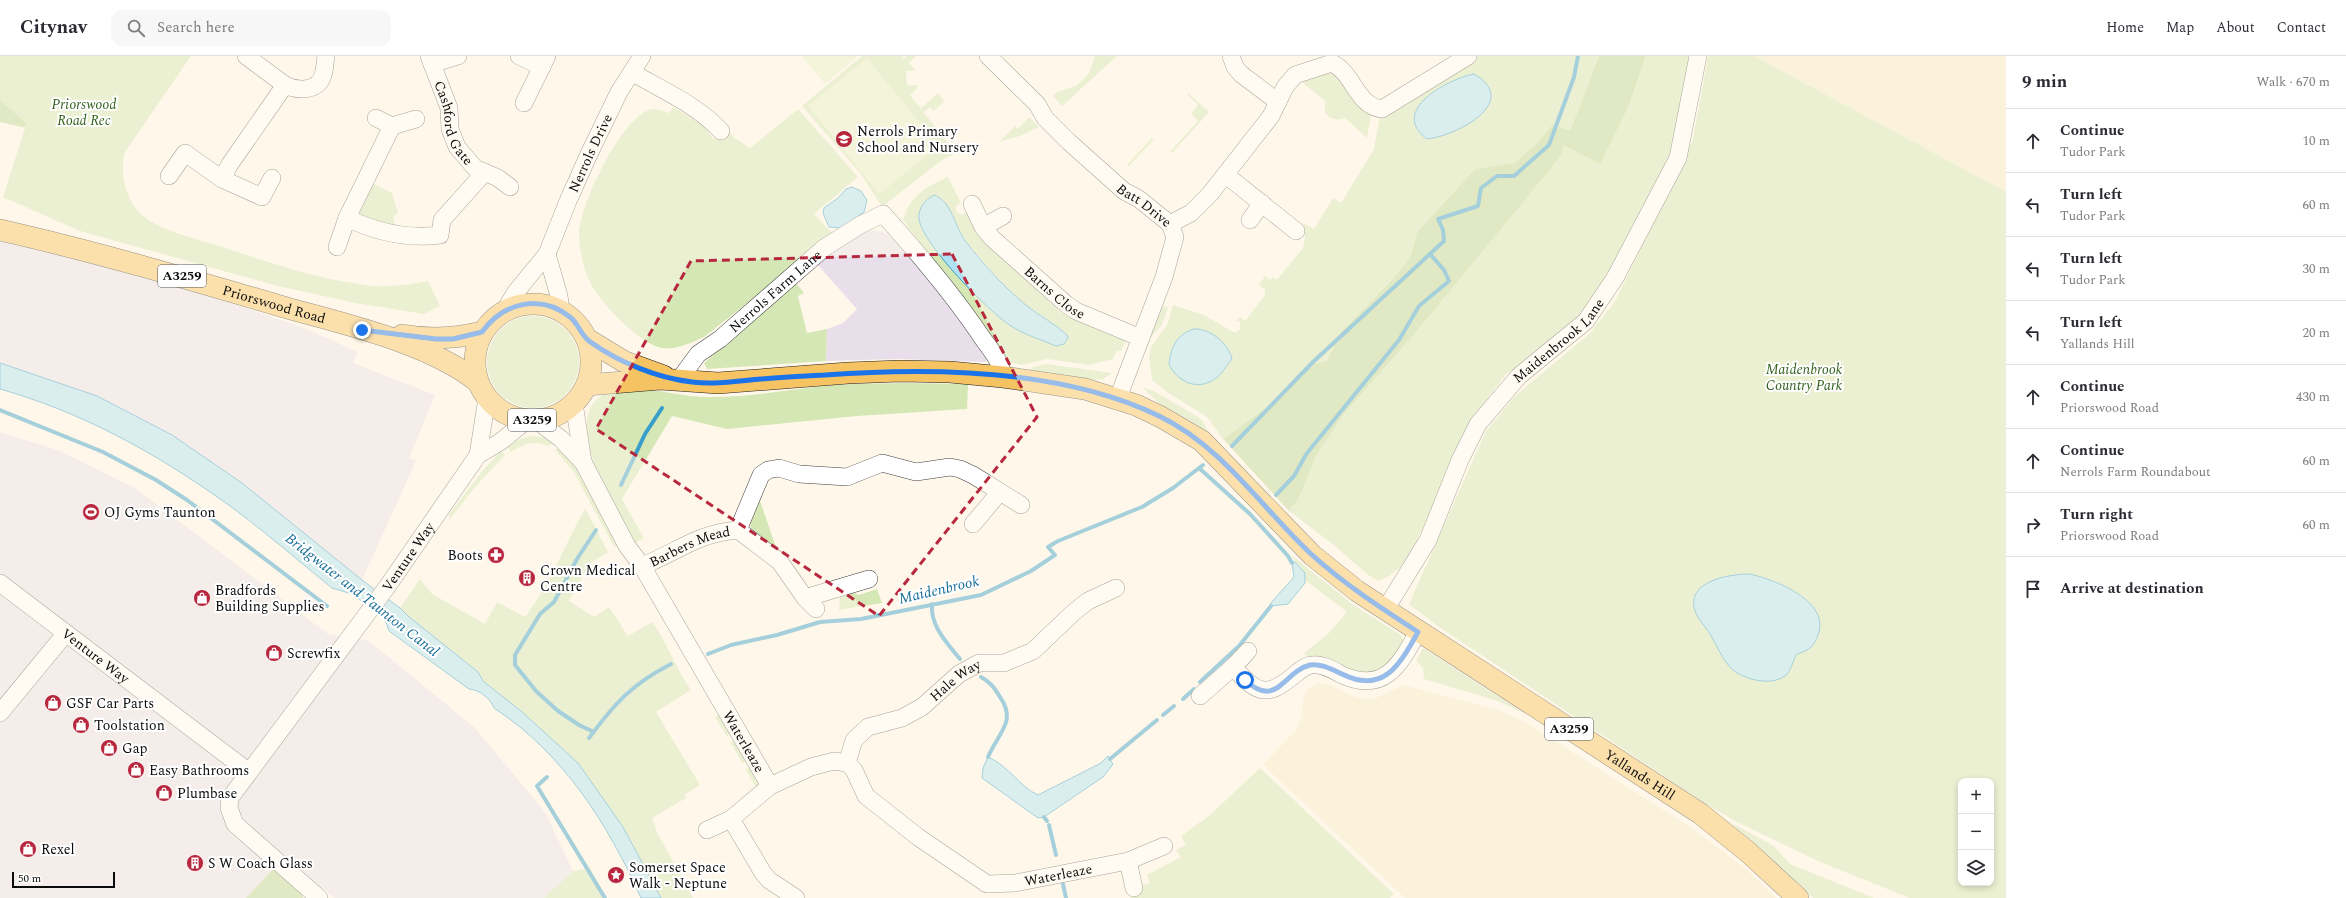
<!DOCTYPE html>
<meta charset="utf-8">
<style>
:root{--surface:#fff;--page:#f7f7f7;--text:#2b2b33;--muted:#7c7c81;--line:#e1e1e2}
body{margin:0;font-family:Spectral,serif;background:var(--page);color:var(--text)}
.controls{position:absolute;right:12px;bottom:12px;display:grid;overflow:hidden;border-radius:8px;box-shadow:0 2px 6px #0003}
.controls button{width:36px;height:36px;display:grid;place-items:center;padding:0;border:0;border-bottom:1px solid var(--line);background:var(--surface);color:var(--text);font:20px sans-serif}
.scale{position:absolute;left:12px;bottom:10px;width:103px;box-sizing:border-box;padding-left:4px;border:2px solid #0b0b0b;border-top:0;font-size:11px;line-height:14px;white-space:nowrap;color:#0b0b0b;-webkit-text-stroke:3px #fff;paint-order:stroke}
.stop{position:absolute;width:12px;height:12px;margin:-9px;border:3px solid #1a73e8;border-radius:50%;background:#fff}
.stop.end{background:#1a73e8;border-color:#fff;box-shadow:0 1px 4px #0008}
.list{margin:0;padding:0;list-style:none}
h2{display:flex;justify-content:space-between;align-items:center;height:52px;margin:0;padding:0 16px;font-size:17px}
h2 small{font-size:13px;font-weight:400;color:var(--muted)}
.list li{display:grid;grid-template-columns:26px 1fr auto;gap:12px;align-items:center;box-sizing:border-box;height:64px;padding:0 16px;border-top:1px solid var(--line)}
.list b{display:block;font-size:15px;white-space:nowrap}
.list p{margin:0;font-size:13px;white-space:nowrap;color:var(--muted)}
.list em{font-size:13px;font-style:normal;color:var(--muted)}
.icon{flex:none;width:22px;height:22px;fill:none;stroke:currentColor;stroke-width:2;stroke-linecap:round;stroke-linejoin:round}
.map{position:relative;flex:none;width:2006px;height:842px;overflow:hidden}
header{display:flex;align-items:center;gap:24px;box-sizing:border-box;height:56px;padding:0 20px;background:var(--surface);border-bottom:1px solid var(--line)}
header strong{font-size:19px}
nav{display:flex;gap:22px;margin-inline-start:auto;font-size:14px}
.search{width:280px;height:36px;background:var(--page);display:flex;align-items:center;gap:10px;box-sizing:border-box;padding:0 14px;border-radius:12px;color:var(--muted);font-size:15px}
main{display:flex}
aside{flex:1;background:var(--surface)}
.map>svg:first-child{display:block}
.industrial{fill:#e8dfea}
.farmland{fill:#f3eccb}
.green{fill:#d4e7b5;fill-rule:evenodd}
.forest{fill:#bad895}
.pitch{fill:#e5efc7}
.water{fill:#b0e2f4;stroke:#399fca}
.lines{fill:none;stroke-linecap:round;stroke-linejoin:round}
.stream{stroke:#399fca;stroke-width:4}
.minor-casing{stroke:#3e3e3e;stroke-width:18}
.major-casing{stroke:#1c1c1c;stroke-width:22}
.minor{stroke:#fff;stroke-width:17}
.major{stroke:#f6c363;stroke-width:21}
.route{stroke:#1a73e8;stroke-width:5}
.marked{fill:none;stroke:#b7273d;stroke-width:3;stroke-dasharray:8 5;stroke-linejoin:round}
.labels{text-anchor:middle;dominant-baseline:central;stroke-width:4;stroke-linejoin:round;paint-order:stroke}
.shield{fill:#fff;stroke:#545454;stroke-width:1}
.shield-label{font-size:13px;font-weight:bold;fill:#0b0b0b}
.park-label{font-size:14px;font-style:italic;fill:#33611e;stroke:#fff}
.street-label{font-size:14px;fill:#0b0b0b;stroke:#fff}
.poi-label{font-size:14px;fill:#0b0b0b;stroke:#fff;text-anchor:start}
.water-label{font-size:15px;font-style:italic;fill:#186e99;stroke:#fff}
</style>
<header>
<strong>Citynav</strong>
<div class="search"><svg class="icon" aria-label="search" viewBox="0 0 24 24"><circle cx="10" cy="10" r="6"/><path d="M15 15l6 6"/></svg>Search here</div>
<nav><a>Home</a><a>Map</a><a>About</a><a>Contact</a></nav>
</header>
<main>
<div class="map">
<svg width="2006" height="842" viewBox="0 0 2006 842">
<rect width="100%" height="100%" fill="#fff8ea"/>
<g class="industrial">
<polygon points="868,174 881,175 891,181 926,221 935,228 988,301 986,306 897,303 826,305 827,273 843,267 857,253 816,207 834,191"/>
<polygon points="0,184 173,227 304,272 358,296 353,307 435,339 409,402 416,405 362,524 242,427 172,379 97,340 0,307"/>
<polygon points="0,376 60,395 135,432 328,578 369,585 474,671 545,756 573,815 544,842 334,842 322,831 313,842 276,810 246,842 0,842"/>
</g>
<g class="farmland">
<polygon points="1754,0 2006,0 2006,136 1889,74"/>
<polygon points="1319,627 1331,629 1355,641 1365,643 1376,642 1404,629 1495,653 1522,664 1687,769 1743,810 1776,842 1405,842 1263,709 1296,674 1301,662 1304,640 1307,633"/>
</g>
<g class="green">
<path d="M0,0H191L125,96C119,117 126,146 143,160C164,176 191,181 216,189C265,205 313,222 365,229C385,232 408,229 428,225L440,250L424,258L355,247L278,230L80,175L3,141L25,72L0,66Z"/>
<polygon points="862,0 903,0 903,3 907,0 916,0 909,7 916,14 906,15 907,30 917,29 918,31 910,39 956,97 942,104 882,151 861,118 802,50"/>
<polygon points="1095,0 1117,0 1062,50 1053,40 1057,36 1076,30 1089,17"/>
<path d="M1477,0H1599L1570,75L1553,68L1537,87L1514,107L1475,113L1417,176L1411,200L1391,225L1335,282L1334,291L1325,305L1308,309L1283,339L1223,383L1207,361L1167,336L1152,324L1149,302L1151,291L1167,269L1173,249L1204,259L1235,277L1240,273V266L1236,265L1240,261L1245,265L1265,239V234L1259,229L1265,220L1270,224L1273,221L1277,224L1303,192L1305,183L1303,167L1314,173L1333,142L1341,147L1374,93L1380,59L1467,9ZM1428,40L1419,77C1408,61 1416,53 1428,40ZM1201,273C1214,279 1229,287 1232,303C1227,309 1222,318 1215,322C1198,335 1178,326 1169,308Z"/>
<path d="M1646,0H1691L1672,98L1652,141L1586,256L1525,306L1506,318L1476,358L1412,495C1402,509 1395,520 1378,525L1367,518L1330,486L1289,455L1299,442L1316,400L1344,358L1422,269L1539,127L1564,89L1629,49Z"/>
<path d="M1708,0H1754L2006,136V842H1910L1820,806L1735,765L1706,748L1436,569L1409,548L1486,375L1515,340L1589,278L1614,247L1672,130L1693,83ZM1749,518L1775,525L1800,540L1809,593L1796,599L1790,613L1710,577L1704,570ZM1961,725H1991V827H1961Z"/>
<path d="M1331,13L1362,53L1371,58L1367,82L1345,62C1336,65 1330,64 1325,56V45L1302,26L1307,22Z"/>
<polygon points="938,37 944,46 933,55 930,51 924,56 921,52"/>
<polygon points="1188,37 1209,56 1172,97 1170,96 1198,65 1191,58 1198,49 1187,38"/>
<path d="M673,51L703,69L714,83L727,73L733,81L750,92L798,53L858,121L814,158L834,179L704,281C691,287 672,296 658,291C635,283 604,250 592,230C584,216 580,197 579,180C577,153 624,54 654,53C659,53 665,56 669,57Z"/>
<polygon points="1029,61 1039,71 1020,80 999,86 1015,70 1018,73"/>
<polygon points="1152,82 1154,83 1128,111 1127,109"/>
<path d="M948,121L961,147L956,150V155L961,159L967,156L978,179L1060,256L1082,267L1126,284L1121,295L1117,294L1113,303L1089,309L1047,303L1022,309L1009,306L903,164C910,139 926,131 948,121ZM945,148L964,184L1004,229L1027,250L1067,278L950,210L922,170Z"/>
<polygon points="370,126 392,137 398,157 393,161 395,171 361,161 358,154"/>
<polygon points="795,226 804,237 798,240 807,277 827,273 826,305 707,313 704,307"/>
<polygon points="1161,249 1168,252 1162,269 1145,288"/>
<circle cx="533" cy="306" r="46"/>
<polygon points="1046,308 1112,317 1103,323 1093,324 1028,315 1033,311"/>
<path d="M902,327L968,328L967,353L857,360L727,373L672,360L622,443L644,482L635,487C617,455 574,390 590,353C594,343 606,335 616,333C648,329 681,342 712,341C750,341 787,334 824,330C849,327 876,328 902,327Z"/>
<polygon points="1142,331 1156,336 1198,361 1203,365 1211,381 1161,349"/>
<path d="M530,380L543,381L553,386L549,390C533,384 526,387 511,396L507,391L514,385Z"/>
<polygon points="558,392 575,410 619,490 615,491 612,487 573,415 555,394"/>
<polygon points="501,395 505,399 475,431 449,464 449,459 480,418"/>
<polygon points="760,445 778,497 751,472 750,465"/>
<path d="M585,452L608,496L589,508L569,545L594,561L609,551L628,580L652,566C668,587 675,612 691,634L656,656L700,729L684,739L686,742L652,762L657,776L693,842H661L623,771L578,707L522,656L483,625L478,616L407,560L400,552L420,523L432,538L485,568L497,546L525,561C550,528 565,489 585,452Z"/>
<polygon points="1290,498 1355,550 1401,579 1405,586 1393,609 1370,620 1308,601 1304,597 1328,578 1347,556 1305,524 1305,517"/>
<polygon points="877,533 882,547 839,554 840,541 849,535 859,539"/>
<polygon points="1423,592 1525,658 1498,645 1424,623 1423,612 1416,604"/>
<polygon points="721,659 730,677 727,681 715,661"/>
<polygon points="736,685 746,703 743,708 730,686"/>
<polygon points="751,712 758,723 757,733 745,713"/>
<polygon points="1260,712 1394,838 1390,842 1130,842 1128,833 1150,827 1147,819 1181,801 1176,794 1186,788 1181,780 1210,759"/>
<polygon points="1730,766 1774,790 1790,808 1874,842 1813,842"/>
<polygon points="590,812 604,842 544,842 573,815"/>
</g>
<g class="forest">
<polygon points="1599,0 1646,0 1629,49 1600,108 1564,89 1560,101 1539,127 1422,269 1344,358 1316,400 1299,442 1289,455 1223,383 1283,339 1308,309 1326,305 1334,291 1335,282 1391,225 1411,200 1417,176 1475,113 1514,107 1537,87 1553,68 1570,75"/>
<polygon points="0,44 26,67 25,71 0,66"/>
<polygon points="276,810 298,830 303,842 246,842"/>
</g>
<g class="pitch">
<polygon points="802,0 858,0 825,28"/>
<polygon points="867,2 939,90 879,138 808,50"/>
</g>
<g class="water">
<path d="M1474,18C1522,46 1456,80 1427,83C1388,55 1448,23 1474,18Z"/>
<polygon points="852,131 861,135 867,144 864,156 841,172 829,171 823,157 824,152 838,142 846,133"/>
<path d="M934,139C952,145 955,172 966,186C984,209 1005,232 1027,250C1040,260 1055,268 1067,279L1068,282L1064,288L1056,290C1042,284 1025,279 1011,270C989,256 922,188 919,163C918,152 925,144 934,139Z"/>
<path d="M1194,273C1210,272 1229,288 1232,303C1227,309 1222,318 1216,322C1198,336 1177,326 1169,308C1171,291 1177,278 1194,273Z"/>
<path d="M0,307L97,340L172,379L242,427L362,524L400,552L408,560L478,616L483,625L522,656L578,707L623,771L661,842H641C608,768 563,697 494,652C490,642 480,634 469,633L389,575L385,563L352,538L332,532C296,503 261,472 223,445C154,396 81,356 0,333Z"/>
<polygon points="1294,505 1305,517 1305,527 1288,548 1271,550 1270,548 1294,521 1292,507"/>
<path d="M1749,518C1774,523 1831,545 1818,579C1816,584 1814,588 1810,592C1807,595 1801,596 1796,599C1793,605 1791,615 1785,620C1770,631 1740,623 1729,610C1721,601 1717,589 1710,578C1706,571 1698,564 1695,555C1685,525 1730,518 1749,518Z"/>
<path d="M1108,700L1113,708L1103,721L1044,761L1038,762L982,722L983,712L988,701C1009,710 1020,731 1038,739L1101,707Z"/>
</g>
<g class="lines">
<g class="stream">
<polyline points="0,354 103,396 156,424 187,444 327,550"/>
<polyline points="1232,390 1313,306 1444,185 1443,174 1438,163 1478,150 1481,132 1497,120 1514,120 1549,89 1574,21 1578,0"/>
<polyline points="1199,412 1250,458 1288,500 1292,507"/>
<polyline points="621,429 645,378 662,352"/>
<polyline points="1276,439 1294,420 1307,397 1399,284 1419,250 1449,225 1444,214 1430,198"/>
<path d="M932,548C930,570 947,587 960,603"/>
<polyline points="708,598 731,589 777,579 820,566 861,563 981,539 1031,515 1055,499 1048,491 1058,485 1142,451 1173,432 1203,409"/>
<path d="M981,621C990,626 994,631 1000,641C1017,665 999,676 988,701"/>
<polyline points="1200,626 1239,590 1271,550"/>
<polyline points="1183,643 1194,633"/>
<polyline points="1163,659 1174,650"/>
<polyline points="594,676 579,669 558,655 536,635 515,609 515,599 540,558 554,546 577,503 596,474"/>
<path d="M589,682C615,647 632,628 671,608"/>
<polyline points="1110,703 1157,664"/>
<polyline points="547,721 537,730 605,842"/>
<polyline points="1044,761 1047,765"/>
<polyline points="1049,769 1056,799"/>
<polyline points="1063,828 1066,842"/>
</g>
<g class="minor-casing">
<g id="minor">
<polyline points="246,0 285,29"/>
<path id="s1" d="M429,0L449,52L450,73L457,91L475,112L498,122L510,131"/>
<polyline points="519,0 542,11"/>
<path id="s2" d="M988,0L1037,48L1045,62L1069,86L1124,135L1139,143L1170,168L1175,181L1164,221L1118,342"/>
<polyline points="1231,0 1235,11 1241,18 1278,46"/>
<polyline points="432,8 458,0"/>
<path d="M633,17C664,35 697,49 721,75"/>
<polyline points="524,47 547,0"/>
<polyline points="376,62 392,70"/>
<polyline points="1226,119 1296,175"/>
<polyline points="169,120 185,97 222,123"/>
<path d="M272,122L262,141L222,123L230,108L285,29C297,35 318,36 323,19C325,13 325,6 326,0"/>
<path id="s3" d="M972,148L983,171L992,182L1066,248L1076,255L1141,282"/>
<polyline points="347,162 392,70 416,63"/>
<polyline points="1250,164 1262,147"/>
<path d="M1170,168L1191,157L1210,138L1271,60L1285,31L1295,19L1332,7C1354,17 1356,50 1382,53L1468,0"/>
<polyline points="983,171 1003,160"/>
<path d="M337,191L347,162C376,176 409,183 440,179L442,164L484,117"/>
<polyline points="547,198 559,240 561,255"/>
<path id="s4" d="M505,254L515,237L547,198L568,145L589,98L619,36L642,0"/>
<path id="s5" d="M679,324L698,298L720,283L824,192L860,169L883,158C919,198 953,238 983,283C991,294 1002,307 1003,321"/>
<polyline points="574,347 583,406"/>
<path id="s6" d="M536,364L561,383L583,406L627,490L642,510L770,730L811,711L834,705L847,707L854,714L866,740L918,781L987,828L1015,827L1128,805L1164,790"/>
<polyline points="478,399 487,342"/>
<polyline points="973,468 999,437"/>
<polyline points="738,474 780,506 805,542 816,553"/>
<path id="s7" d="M642,510C677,496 698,477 738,474L761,419L768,414L779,412L799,418L847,421L882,407L916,416L950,411L960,413L973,419L1021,449"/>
<path id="s8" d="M0,527L249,716"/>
<polyline points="805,542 869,523"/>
<path id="s9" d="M1385,554L1428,484L1460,404L1478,368L1519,320L1586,265L1615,222L1678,102L1698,0"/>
<polyline points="1233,611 1248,595"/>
<path d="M1200,640L1233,611C1255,635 1265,644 1293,620C1298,616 1304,610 1311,609C1322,607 1333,614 1342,619C1385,638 1400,608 1418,576"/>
<polyline points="0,657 66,577"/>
<path id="s10" d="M847,707L854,684L868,671L902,662L922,651L959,618L979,607H1004L1033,595L1074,556L1088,545L1116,532"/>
<polyline points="770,730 731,763 763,817 769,824 796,842"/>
<polyline points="707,774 731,763"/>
<polyline points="1128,805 1134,832"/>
<path id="s11" d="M319,842L235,768L229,752L230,742L387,531L478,399L500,386L527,364"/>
</g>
</g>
<g class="major-casing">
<g id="major">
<path id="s12" d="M0,174C97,196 192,224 287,252C348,269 429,287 478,326"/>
<circle cx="533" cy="306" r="58"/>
<path d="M402,279C430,284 454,283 482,276"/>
<polyline points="587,283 623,305 664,320"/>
<path id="s13" d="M587,329L660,323L718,327L848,317L900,315L950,316L1003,321L1085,333L1136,349L1161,361L1202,385L1312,499L1357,535L1701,758L1749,797L1798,842"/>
</g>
</g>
<use href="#minor" class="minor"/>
<use href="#major" class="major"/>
</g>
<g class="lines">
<path class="route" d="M362,274L436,283H453L482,276C503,247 540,237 570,261C578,267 581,279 589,285C618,306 657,322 692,326C715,329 738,325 761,323C782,321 803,320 825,319C931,311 1062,313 1159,360C1222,390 1261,451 1311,498C1344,528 1381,552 1418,576C1400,608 1384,639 1342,618C1333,614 1321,607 1310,609C1284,615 1277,654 1245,624"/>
</g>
<path d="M0 0H2006V842H0ZM952,198L1037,361L879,560L596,373L691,205Z" fill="#fff8ea" fill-opacity=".55" fill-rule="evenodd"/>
<path class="marked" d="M952,198L1037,361L879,560L596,373L691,205Z"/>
<defs>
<g id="school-disc" transform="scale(0.9)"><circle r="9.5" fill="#b7273d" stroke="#fff"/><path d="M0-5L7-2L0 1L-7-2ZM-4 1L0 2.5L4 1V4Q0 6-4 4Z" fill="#fff"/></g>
<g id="stadium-disc" transform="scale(0.9)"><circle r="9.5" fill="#b7273d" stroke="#fff"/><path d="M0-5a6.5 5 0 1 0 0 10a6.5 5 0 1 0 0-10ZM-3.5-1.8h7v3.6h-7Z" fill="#fff"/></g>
<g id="pharmacy-disc" transform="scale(0.9)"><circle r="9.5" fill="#b7273d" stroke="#fff"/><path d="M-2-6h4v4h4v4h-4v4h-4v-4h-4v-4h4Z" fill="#fff"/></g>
<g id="building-disc" transform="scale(0.9)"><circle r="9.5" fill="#b7273d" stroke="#fff"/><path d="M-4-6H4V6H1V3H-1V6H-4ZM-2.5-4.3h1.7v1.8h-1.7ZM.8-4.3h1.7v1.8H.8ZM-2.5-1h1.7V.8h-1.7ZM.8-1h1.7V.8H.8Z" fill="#fff"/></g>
<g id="shop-disc" transform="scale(0.9)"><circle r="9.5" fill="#b7273d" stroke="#fff"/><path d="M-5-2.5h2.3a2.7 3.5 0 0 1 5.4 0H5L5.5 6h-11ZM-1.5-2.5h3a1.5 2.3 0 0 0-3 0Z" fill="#fff"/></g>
<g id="sight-disc" transform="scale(0.9)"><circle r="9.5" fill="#b7273d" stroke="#fff"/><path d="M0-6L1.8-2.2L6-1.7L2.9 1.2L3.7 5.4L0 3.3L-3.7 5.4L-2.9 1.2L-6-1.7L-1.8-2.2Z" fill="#fff"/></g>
</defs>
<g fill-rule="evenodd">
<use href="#school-disc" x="844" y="83"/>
<use href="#stadium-disc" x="91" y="456"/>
<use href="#pharmacy-disc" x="496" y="499"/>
<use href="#building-disc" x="527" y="522"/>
<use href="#shop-disc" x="202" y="542"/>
<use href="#shop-disc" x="274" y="597"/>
<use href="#shop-disc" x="53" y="647"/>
<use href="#shop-disc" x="81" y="669"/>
<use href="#shop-disc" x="109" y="692"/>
<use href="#shop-disc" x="136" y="714"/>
<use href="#shop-disc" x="164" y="737"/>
<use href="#shop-disc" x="28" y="793"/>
<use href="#building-disc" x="195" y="807"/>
<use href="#sight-disc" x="616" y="819"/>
</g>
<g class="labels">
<g class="shield">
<rect x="158" y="209" width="48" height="22" rx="3"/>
<rect x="508" y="353" width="48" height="22" rx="3"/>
<rect x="1545" y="662" width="48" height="22" rx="3"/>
</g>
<g class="shield-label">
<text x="182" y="220">A3259</text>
<text x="532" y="364">A3259</text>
<text x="1569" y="673">A3259</text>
</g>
<g class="park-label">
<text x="84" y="48">Priorswood<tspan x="84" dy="16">Road Rec</tspan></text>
<text x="1804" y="313">Maidenbrook<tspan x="1804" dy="16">Country Park</tspan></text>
</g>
<g class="street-label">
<text stroke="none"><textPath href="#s1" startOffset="72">Cashford Gate</textPath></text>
<text stroke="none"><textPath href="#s4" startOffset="180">Nerrols Drive</textPath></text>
<text stroke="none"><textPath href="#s2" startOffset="217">Batt Drive</textPath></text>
<text stroke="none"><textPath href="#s5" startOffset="132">Nerrols Farm Lane</textPath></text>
<text stroke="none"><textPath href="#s3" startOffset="123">Barns Close</textPath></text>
<text stroke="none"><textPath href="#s12" startOffset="284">Priorswood Road</textPath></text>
<text stroke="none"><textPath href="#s9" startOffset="325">Maidenbrook Lane</textPath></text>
<text stroke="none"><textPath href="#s7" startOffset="52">Barbers Mead</textPath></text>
<text stroke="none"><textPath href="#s11" startOffset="439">Venture Way</textPath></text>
<text stroke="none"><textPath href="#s8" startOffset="120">Venture Way</textPath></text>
<text stroke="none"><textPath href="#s10" startOffset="144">Hale Way</textPath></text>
<text stroke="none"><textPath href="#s6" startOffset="386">Waterleaze</textPath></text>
<text stroke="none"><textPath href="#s13" startOffset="1182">Yallands Hill</textPath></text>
<text stroke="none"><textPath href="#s6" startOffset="780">Waterleaze</textPath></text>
</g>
<g class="poi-label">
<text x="857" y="75">Nerrols Primary<tspan x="857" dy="16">School and Nursery</tspan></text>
<text x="104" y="456">OJ Gyms Taunton</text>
<text x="483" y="499" text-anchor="end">Boots</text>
<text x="540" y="514">Crown Medical<tspan x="540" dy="16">Centre</tspan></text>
<text x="215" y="534">Bradfords<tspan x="215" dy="16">Building Supplies</tspan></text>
<text x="287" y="597">Screwfix</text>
<text x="66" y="647">GSF Car Parts</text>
<text x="94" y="669">Toolstation</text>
<text x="122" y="692">Gap</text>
<text x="149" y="714">Easy Bathrooms</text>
<text x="177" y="737">Plumbase</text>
<text x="41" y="793">Rexel</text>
<text x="208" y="807">S W Coach Glass</text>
<text x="629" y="811">Somerset Space<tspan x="629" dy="16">Walk - Neptune</tspan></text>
</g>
<g class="water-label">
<text transform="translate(939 534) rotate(-13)">Maidenbrook</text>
<text transform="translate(362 539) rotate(38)">Bridgwater and Taunton Canal</text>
</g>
</g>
</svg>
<div class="controls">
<button>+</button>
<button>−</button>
<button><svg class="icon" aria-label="layers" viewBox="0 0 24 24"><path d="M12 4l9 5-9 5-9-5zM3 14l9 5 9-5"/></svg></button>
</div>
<div class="scale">50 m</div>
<div class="stop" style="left:1245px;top:624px"></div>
<div class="stop end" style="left:362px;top:274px"></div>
</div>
<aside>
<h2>9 min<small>Walk · 670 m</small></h2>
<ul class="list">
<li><svg class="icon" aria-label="ahead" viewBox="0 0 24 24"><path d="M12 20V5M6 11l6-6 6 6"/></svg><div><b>Continue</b><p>Tudor Park</p></div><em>10 m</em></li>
<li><svg class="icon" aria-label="left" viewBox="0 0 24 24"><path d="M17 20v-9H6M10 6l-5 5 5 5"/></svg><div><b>Turn left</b><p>Tudor Park</p></div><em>60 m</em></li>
<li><svg class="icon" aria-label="left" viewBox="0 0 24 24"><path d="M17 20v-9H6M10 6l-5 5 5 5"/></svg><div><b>Turn left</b><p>Tudor Park</p></div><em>30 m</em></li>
<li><svg class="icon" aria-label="left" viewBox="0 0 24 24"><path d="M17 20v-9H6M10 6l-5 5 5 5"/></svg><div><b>Turn left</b><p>Yallands Hill</p></div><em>20 m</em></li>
<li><svg class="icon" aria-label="ahead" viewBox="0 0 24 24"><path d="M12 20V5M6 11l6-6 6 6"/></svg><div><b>Continue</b><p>Priorswood Road</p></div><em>430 m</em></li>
<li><svg class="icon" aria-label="ahead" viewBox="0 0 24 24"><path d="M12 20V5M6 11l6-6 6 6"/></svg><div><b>Continue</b><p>Nerrols Farm Roundabout</p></div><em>60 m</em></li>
<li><svg class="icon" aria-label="right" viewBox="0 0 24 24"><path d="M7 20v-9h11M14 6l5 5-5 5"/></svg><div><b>Turn right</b><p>Priorswood Road</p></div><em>60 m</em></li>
<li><svg class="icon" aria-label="arrive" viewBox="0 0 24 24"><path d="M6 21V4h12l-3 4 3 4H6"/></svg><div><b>Arrive at destination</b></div></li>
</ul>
</aside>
</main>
